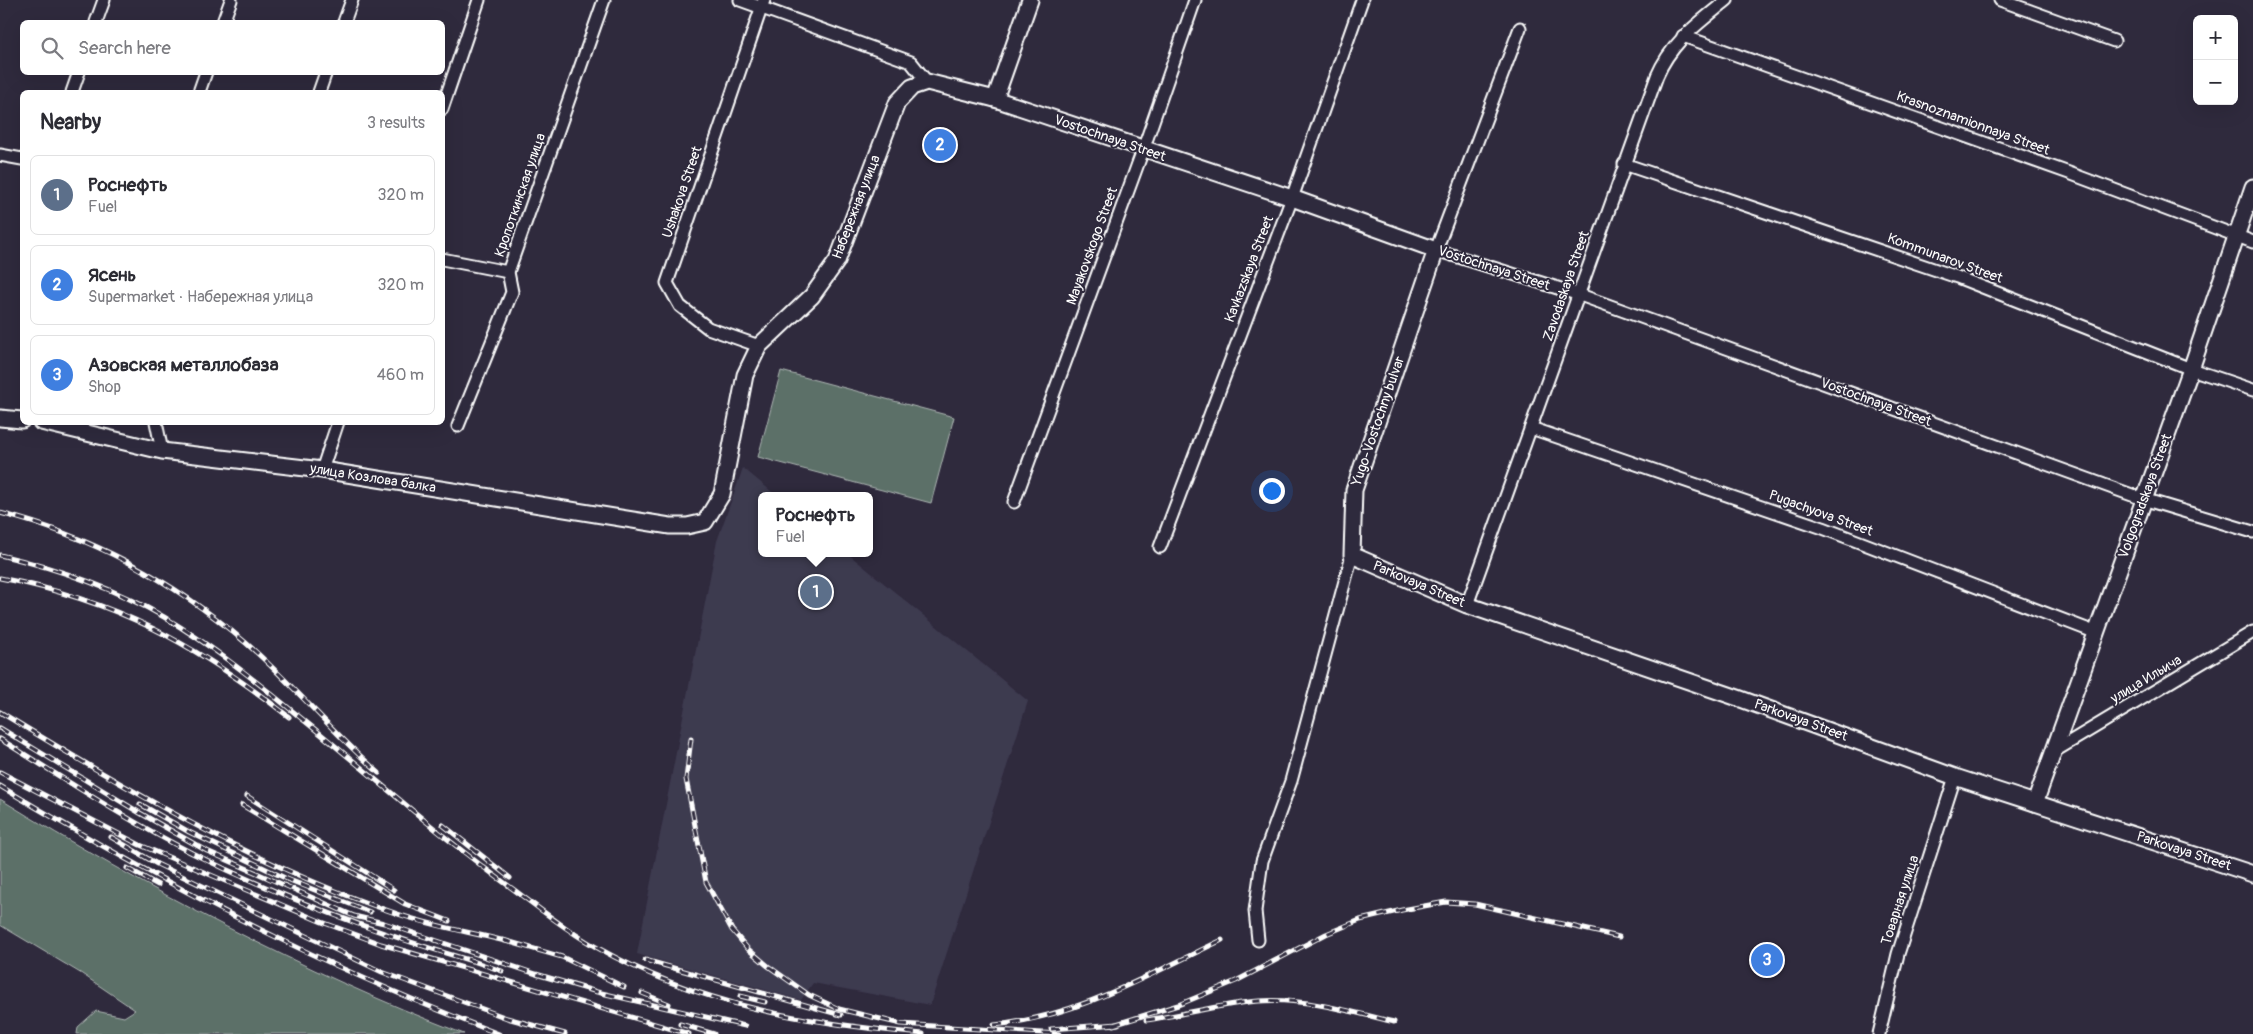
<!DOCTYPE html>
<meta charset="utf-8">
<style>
:root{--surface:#fff;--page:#f7f7f7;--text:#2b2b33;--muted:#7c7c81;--line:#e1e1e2;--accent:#8a764a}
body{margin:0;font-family:Pangolin,sans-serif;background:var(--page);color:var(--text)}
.controls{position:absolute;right:15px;top:15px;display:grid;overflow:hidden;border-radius:8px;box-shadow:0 5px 20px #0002}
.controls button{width:45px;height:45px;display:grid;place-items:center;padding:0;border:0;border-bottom:1px solid var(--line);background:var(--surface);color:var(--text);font:25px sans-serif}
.you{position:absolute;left:1271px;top:490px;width:18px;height:18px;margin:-12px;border:4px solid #fff;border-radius:50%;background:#1a73e8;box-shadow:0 0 0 8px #1a73e833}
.badge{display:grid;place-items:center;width:32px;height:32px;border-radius:50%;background:var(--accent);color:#fff;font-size:16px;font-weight:700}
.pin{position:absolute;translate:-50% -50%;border:2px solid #fff;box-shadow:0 1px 5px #0006}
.popup{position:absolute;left:758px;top:492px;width:115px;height:65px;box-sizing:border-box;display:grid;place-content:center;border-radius:8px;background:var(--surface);filter:drop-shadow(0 1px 4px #0005);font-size:16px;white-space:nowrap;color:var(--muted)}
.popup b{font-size:19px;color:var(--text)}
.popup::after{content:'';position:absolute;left:50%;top:100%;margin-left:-10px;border:10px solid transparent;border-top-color:var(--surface)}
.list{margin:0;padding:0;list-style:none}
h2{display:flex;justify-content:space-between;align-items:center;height:65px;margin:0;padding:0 20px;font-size:21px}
h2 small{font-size:16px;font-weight:400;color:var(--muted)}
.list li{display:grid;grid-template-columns:32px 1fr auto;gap:15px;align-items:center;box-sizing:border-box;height:80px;margin:0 10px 10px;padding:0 10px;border:1px solid var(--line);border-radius:8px}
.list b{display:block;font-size:19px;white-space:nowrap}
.list p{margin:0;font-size:16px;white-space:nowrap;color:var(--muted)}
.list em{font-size:16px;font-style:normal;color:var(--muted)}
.icon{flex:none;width:28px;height:28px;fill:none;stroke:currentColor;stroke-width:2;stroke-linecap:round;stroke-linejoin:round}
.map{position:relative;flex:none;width:2253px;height:1034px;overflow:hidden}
.search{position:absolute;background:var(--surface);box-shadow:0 5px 20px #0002;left:20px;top:20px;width:425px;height:55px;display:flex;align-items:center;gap:12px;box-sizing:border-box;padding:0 18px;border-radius:8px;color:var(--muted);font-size:19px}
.panel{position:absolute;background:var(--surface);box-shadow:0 5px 20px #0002;left:20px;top:90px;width:425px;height:335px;border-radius:8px}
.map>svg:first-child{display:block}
.built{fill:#3e3a50}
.green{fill:#5c6f68;stroke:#aeb7b4}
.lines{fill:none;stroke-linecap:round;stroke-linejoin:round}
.street-casing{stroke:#fff;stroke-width:15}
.secondary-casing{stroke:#fff;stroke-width:19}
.street{stroke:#2f2a3d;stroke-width:11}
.secondary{stroke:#2f2a3d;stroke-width:15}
.rail-casing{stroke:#fff;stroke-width:5}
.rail{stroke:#2f2a3d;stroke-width:3;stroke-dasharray:9;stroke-linecap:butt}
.labels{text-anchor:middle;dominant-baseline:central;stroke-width:4;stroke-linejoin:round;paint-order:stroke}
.street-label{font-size:14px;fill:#fff;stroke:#2f2a3d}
</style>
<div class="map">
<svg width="2253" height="1034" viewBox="0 0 2253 1034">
<rect width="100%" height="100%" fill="#2f2a3d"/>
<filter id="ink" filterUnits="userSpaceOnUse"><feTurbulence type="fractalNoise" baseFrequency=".02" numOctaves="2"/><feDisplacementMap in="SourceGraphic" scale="10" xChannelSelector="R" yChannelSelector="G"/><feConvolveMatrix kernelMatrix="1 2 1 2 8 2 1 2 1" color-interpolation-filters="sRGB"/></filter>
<g filter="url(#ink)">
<polygon class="built" points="743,468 777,496 762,496 762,553 847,553 1028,701 930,1005 813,983 801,1000 637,954 717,541"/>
<g class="green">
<polygon points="781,371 954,417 931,503 758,457"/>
<path d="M0,799C146,889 304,972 464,1034H77L78,1027L96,1011L124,1017L135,1010L82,974L0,925Z"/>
</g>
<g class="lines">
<g class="street-casing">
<g id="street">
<polyline points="740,0 911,62 927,82"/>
<polyline points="2000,0 2114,41"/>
<polyline points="96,22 104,0"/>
<polyline points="223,22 231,0"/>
<polyline points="344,22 352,0"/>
<polyline points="1520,28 1436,250 1580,295 2143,499 2253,532"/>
<polyline points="1683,36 2069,173 2253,242"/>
<polyline points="72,92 79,72"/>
<polyline points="199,92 206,72"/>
<polyline points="319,92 326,72"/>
<polyline points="442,109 479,0"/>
<polyline points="0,155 22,159"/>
<polyline points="1624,164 1957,277 2191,369 2253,390"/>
<polyline points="442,259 508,272"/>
<polyline points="759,346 708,328 680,306 667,283 764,0"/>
<polyline points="156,422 162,451"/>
<polyline points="458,426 512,292 508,272 604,0"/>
<polyline points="1531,428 1823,528 2097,633"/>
<polyline points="322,470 338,422"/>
<polyline points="1014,502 1143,150 1195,0"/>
<polyline points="1160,547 1292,198 1362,0"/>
<path d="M1467,605L1657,76C1672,41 1698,24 1727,0"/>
<polyline points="2053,752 2253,632"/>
<polyline points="1258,940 1255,911 1262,861 1291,781 1352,555"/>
<polyline points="1879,1034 1898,954 1955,777"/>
</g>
</g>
<g class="secondary-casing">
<g id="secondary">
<polyline points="995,99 1030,0"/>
<polyline points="0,418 22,420"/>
<polyline points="41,422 162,451 322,470 670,526 687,526 705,522 722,494 745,375 759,346 812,296 837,261 897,103 912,87 927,82 995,99 1292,198 1436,250 1354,490 1352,555 1467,605 1738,698 1955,777 2253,874"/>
<polyline points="2035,803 2191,369 2253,187"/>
</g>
</g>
<use href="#street" class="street"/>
<use href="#secondary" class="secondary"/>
<g class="rail-casing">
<g id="rail">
<path d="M0,513C91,536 175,582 246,643C293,684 332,732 379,773"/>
<path d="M0,555C56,568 114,588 164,617C213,646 257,682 301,718C372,775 439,836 513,889C540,909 567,931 596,947C701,1006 805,1023 923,1034"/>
<path d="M0,578C116,600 197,645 289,717"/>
<path d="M0,712C125,788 256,866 395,913C431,926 471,932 509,942"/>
<polyline points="0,728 140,813 207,851 354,916 384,923 536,974 597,992 745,1026"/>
<path d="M0,739C63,778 126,820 192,853C283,898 375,933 472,961"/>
<polyline points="691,739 686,779 706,882 732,930 748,949 768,966 809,995 839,1009 901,1024 1059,1034"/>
<polyline points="0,772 140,845 322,922 381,944 689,1034"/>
<path d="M0,786C159,882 325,968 499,1034"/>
<polyline points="247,796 394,890"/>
<polyline points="140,804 189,832 287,879 370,912"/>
<polyline points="242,805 405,904 449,921"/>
<polyline points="443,825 510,878"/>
<polyline points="111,837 157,864 382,972 507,1018 565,1034"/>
<polyline points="127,868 158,885"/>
<polyline points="503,940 562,957 624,987"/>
<polyline points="467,959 502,971"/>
<polyline points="645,960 841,1015"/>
<polyline points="642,993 669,1004"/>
<polyline points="740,996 765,1002"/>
<path d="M1146,1020C1183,1015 1221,1004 1259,1001C1304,998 1350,1011 1394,1022"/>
<polyline points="680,1024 714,1034"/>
<path d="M994,1025C1077,1017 1148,975 1222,940"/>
<polyline points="1113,1025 1178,1005 1236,981 1326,934 1360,920 1402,910 1446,902 1475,904 1619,937"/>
<polyline points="1051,1029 1118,1024"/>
</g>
</g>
<use href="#rail" class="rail"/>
</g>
</g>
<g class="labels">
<g class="street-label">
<text transform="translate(1973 123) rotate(20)">Krasnoznamionnaya Street</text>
<text transform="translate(1110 138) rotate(19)">Vostochnaya Street</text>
<text transform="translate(682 192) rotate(-71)">Ushakova Street</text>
<text transform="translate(520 195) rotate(-71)">Кропоткинская улица</text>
<text transform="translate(856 207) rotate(-69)">Набережная улица</text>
<text transform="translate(1092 246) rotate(-70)">Mayakovskogo Street</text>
<text transform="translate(1945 258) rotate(20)">Kommunarov Street</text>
<text transform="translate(1494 268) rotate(18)">Vostochnaya Street</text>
<text transform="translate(1249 269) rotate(-69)">Kavkazskaya Street</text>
<text transform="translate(1566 286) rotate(-71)">Zavodaskaya Street</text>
<text transform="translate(1876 402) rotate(20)">Vostochnaya Street</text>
<text transform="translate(1378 421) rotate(-71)">Yugo-Vostochny bulvar</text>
<text transform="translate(373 478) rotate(9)">улица Козлова балка</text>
<text transform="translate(2145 496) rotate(-70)">Volgogradskaya Street</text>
<text transform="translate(1821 513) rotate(20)">Pugachyova Street</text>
<text transform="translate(1419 584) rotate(23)">Parkovaya Street</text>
<text transform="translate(2146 679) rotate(-31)">улица Ильича</text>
<text transform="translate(1801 720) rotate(20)">Parkovaya Street</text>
<text transform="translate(2184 851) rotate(18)">Parkovaya Street</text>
<text transform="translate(1900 900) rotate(-72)">Товарная улица</text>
</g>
</g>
</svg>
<div class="controls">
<button>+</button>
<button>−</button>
</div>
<div class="you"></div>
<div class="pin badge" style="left:816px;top:592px;background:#5c6f8a">1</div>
<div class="popup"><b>Роснефть</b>Fuel</div>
<div class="pin badge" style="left:940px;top:145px;background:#3f7fe0">2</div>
<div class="pin badge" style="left:1767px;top:960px;background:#3f7fe0">3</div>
<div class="search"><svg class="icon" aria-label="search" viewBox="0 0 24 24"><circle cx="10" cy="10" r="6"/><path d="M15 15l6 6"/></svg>Search here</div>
<section class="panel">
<h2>Nearby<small>3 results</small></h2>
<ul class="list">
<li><span class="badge" style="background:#5c6f8a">1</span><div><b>Роснефть</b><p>Fuel</p></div><em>320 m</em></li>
<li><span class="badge" style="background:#3f7fe0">2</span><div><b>Ясень</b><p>Supermarket · Набережная улица</p></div><em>320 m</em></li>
<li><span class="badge" style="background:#3f7fe0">3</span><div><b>Азовская металлобаза</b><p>Shop</p></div><em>460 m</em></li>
</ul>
</section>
</div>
